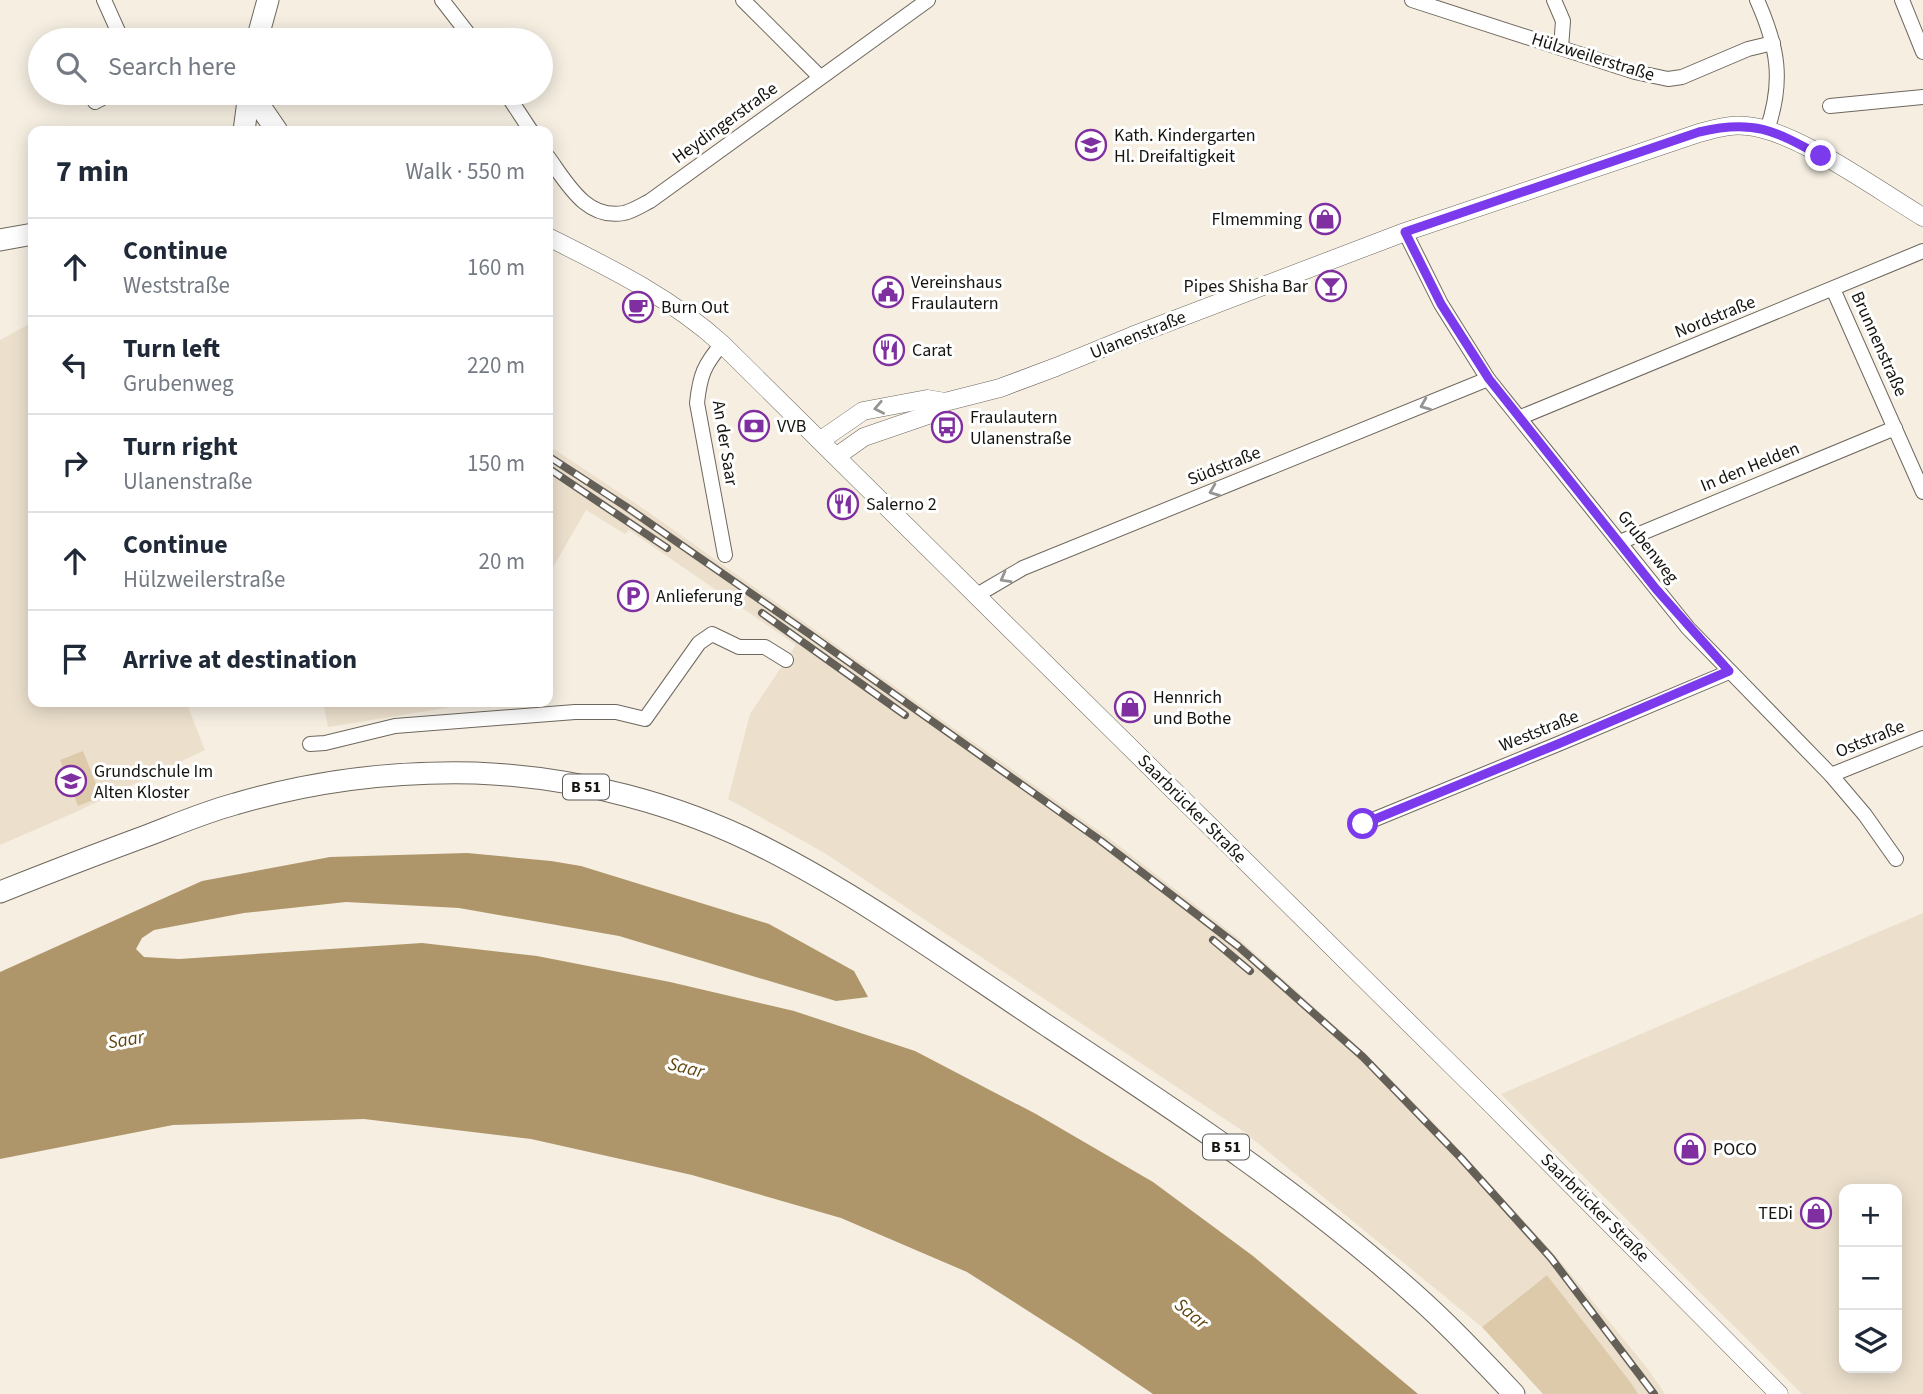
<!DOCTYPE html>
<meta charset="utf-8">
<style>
:root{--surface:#fff;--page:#f2f2f3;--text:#1f2937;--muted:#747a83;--line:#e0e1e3}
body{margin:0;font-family:"Source Sans 3",sans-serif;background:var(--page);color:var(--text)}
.controls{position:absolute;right:21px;bottom:21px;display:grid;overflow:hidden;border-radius:14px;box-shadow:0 4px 18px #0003}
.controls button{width:63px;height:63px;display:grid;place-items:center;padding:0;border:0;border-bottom:2px solid var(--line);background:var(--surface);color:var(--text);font:35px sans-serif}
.stop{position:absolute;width:21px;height:21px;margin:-16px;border:5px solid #7c3aed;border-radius:50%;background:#fff}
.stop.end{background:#7c3aed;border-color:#fff;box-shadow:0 2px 7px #0008}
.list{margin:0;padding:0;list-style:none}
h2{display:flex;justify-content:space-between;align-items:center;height:91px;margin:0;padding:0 28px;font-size:30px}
h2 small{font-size:23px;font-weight:400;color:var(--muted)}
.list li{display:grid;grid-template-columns:46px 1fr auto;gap:21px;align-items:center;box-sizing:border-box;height:98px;padding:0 28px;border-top:2px solid var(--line)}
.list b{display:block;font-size:26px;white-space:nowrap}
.list p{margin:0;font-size:23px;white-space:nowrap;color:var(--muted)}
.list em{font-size:23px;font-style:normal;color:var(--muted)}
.icon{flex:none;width:38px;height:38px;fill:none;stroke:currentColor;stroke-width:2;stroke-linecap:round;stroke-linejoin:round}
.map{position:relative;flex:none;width:1923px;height:1394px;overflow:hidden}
.search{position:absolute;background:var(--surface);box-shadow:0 4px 18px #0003;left:28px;top:28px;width:525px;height:77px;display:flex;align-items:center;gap:18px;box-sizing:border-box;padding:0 24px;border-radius:38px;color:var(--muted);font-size:26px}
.panel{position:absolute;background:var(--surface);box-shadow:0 4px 18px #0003;left:28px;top:126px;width:525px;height:581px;border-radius:14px}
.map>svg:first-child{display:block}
.built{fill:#ece0cd;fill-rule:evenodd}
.green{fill:#dccaab}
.water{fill:#af966a}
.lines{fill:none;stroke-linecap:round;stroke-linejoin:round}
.minor-casing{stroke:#6e675d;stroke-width:16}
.tertiary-casing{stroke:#6e675d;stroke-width:19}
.primary-casing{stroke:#6e675d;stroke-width:23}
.minor{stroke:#fff;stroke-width:14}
.tertiary{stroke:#fff;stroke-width:18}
.primary{stroke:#fff;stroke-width:21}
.rail-casing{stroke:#646058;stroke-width:8}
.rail{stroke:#fff;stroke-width:5;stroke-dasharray:16;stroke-linecap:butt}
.oneway{stroke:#969593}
.route{stroke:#7c3aed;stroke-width:9}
.labels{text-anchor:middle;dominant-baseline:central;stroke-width:6;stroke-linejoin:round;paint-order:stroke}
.shield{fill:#fff;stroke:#5c5a57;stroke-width:2}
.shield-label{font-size:16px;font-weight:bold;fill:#16140f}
.street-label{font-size:18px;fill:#16140f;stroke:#fff}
.poi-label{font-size:18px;fill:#16140f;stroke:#fff;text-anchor:start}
.water-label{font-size:19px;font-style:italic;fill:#61460f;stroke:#fff}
</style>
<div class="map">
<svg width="1923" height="1394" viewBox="0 0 1923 1394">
<rect width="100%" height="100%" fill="#f5eee1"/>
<g class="built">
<polygon points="33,322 33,702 186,702 205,750 78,811 0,845 0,340"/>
<polygon points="548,445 644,509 1109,838 1238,938 1366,1054 1440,1129 1555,1255 1647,1368 1665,1394 1638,1394 1547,1275 1482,1327 1243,1131 823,852 728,799 750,714 796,645 629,530 625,534 586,510 548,576"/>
<polygon points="323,702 482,702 328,727"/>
<path d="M1923,913V1394H1802L1501,1094ZM1844,1189H1897V1368H1844Z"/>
</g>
<g class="green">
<polygon points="83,751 101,797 78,806 60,760"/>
<polygon points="1547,1275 1631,1383 1638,1394 1543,1394 1482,1327"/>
</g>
<polygon class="water" points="467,853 551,861 581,866 769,924 854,971 868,997 836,1001 619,936 459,908 346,902 244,913 154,930 142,938 136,949 144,957 179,959 422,943 537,956 670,982 794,1011 915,1051 1036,1114 1153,1182 1253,1256 1418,1394 1153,1394 1078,1343 967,1272 841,1218 692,1175 531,1139 364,1119 173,1125 0,1159 0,972 202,881 330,857"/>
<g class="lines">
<g class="minor-casing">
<g id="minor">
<polyline points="104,0 122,40"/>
<polyline points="442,0 473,40"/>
<polyline points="743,0 820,77"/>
<polyline points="1412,0 1635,72 1668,79 1682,77 1748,49 1773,43"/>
<polyline points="1554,0 1563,21 1561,48"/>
<path d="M1757,0C1778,47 1784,81 1767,130"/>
<polyline points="1902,0 1923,52"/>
<polyline points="506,93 531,131"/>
<polyline points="95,102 112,93"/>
<polyline points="1830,106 1923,97"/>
<path d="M548,157C567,183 586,220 624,213C633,211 642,205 650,201L928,0"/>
<polyline points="1405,232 1441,304 1488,379 1688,628 1831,775 1865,815 1896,859"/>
<polyline points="1833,289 1923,492"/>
<path d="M722,344C704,365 700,375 697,403L725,555"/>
<polyline points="1521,417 1923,251"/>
<polyline points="1620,542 1895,428"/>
<polyline points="977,595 1023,568 1488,379"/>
<polyline points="310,744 325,743 395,726 575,712 616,712 645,719 699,643 712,634 739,647 765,647 786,660"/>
<polyline points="1831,775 1923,738"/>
<polyline points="1363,824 1558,744 1729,672"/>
</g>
</g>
<g class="tertiary-casing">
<g id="tertiary">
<path d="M548,237C610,268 670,297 722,344L1492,1105L1779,1394"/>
<polyline points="821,440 863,411 927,399 945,402"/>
<path d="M837,456L864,437L931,414L945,402L1000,388L1056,367L1132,336L1405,232L1699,133C1715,129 1730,124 1747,126C1796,130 1879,191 1923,217"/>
</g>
</g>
<g class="primary-casing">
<g id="primary">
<polyline points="257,40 268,0"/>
<polyline points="254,93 255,99 277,131"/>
<polyline points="244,131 249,93"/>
<polyline points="0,240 33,234"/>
<path d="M0,892C48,873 97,854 146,836C175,825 205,812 235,804C313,781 395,771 475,773C576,777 678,803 767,849C865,899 954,964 1046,1025C1175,1110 1308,1197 1423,1302C1455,1331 1485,1363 1514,1394"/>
</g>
</g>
<use href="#minor" class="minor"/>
<use href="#tertiary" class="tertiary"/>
<use href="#primary" class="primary"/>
<g class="rail-casing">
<g id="rail">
<polyline points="548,456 625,506 808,633 1101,841 1238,946 1363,1057 1461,1158 1551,1258 1654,1394"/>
<polyline points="548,468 667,548"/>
<polyline points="762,613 905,715"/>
<polyline points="1213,940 1250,971"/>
</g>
</g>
<use href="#rail" class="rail"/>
</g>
<defs><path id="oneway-chevron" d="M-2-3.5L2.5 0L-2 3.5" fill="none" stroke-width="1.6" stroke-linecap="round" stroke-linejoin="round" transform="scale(1.75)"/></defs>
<g class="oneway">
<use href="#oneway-chevron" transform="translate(1425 405) rotate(158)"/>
<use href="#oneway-chevron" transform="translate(879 408) rotate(169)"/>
<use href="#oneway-chevron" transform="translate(1214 491) rotate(158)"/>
<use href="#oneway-chevron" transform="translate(1005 578) rotate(151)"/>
</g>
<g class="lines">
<path class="route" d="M1363,824L1558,744L1729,671L1656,589L1489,379L1441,304L1405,232L1699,132C1753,119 1774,130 1821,156"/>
</g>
<defs>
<g id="school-ring" transform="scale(1.575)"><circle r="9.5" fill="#fff" stroke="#7f2f9f" stroke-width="1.5"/><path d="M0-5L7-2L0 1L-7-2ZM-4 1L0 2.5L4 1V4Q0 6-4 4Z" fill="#7f2f9f"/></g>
<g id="shop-ring" transform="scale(1.575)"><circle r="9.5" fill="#fff" stroke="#7f2f9f" stroke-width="1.5"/><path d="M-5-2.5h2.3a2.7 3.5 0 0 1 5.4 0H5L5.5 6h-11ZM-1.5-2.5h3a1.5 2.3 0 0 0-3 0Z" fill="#7f2f9f"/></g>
<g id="bar-ring" transform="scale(1.575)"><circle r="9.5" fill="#fff" stroke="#7f2f9f" stroke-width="1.5"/><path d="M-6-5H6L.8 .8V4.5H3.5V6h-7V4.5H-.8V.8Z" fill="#7f2f9f"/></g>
<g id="civic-ring" transform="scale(1.575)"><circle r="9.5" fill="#fff" stroke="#7f2f9f" stroke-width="1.5"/><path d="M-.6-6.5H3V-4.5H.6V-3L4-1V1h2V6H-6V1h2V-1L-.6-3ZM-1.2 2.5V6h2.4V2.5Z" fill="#7f2f9f"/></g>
<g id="cafe-ring" transform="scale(1.575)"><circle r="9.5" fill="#fff" stroke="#7f2f9f" stroke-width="1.5"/><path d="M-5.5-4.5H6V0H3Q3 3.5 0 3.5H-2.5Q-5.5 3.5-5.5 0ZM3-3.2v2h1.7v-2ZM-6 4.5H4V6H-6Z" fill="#7f2f9f"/></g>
<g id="restaurant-ring" transform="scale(1.575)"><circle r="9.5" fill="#fff" stroke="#7f2f9f" stroke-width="1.5"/><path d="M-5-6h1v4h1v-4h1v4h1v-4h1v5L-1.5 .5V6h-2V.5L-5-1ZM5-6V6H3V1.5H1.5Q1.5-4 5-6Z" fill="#7f2f9f"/></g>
<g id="bank-ring" transform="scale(1.575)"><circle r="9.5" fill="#fff" stroke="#7f2f9f" stroke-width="1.5"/><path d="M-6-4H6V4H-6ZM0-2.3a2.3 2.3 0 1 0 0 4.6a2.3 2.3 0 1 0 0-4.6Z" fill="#7f2f9f"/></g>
<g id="bus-ring" transform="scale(1.575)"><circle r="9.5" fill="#fff" stroke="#7f2f9f" stroke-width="1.5"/><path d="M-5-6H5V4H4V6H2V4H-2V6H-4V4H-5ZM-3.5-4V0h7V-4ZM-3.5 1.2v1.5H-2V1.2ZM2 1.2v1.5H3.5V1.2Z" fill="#7f2f9f"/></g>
<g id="parking-ring" transform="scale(1.575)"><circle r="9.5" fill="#fff" stroke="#7f2f9f" stroke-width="1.5"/><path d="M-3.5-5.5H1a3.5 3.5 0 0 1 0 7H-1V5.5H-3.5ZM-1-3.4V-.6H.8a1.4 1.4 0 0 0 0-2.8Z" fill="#7f2f9f"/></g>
</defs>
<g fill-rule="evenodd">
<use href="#school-ring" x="1091" y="145"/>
<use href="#shop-ring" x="1325" y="219"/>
<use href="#bar-ring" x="1331" y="286"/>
<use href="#civic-ring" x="888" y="292"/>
<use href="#cafe-ring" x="638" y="307"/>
<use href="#restaurant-ring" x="889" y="350"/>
<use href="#bank-ring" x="754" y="426"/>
<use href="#bus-ring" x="947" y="427"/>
<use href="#restaurant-ring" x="843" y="504"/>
<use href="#parking-ring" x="633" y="596"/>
<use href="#shop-ring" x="1130" y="707"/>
<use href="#school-ring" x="71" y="781"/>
<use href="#shop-ring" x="1690" y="1149"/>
<use href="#shop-ring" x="1816" y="1213"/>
</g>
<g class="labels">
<g class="shield">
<rect x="563" y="774.5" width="46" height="25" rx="5"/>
<rect x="1203" y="1134.5" width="46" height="25" rx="5"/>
</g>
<g class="shield-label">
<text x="586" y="787">B 51</text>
<text x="1226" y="1147">B 51</text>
</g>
<g class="street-label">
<text transform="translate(1593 57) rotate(17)">Hülzweilerstraße</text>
<text transform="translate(725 123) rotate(-36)">Heydingerstraße</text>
<text transform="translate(1715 317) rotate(-22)">Nordstraße</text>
<text transform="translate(1138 335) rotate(-22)">Ulanenstraße</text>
<text transform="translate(1879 344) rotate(66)">Brunnenstraße</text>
<text transform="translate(725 443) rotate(81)">An der Saar</text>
<text transform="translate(1224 466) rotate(-22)">Südstraße</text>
<text transform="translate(1750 467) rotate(-22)">In den Helden</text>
<text transform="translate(1648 547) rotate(52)">Grubenweg</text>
<text transform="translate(1539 731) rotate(-22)">Weststraße</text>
<text transform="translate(1870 739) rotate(-22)">Oststraße</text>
<text transform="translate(1192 809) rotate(45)">Saarbrücker Straße</text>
<text transform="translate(1595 1208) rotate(45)">Saarbrücker Straße</text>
</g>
<g class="poi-label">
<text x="1114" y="135">Kath. Kindergarten<tspan x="1114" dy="21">Hl. Dreifaltigkeit</tspan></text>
<text x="1302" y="219" text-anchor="end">Flmemming</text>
<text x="911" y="282">Vereinshaus<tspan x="911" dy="21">Fraulautern</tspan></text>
<text x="1308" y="286" text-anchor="end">Pipes Shisha Bar</text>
<text x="661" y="307">Burn Out</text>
<text x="912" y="350">Carat</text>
<text x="970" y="417">Fraulautern<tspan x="970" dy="21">Ulanenstraße</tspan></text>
<text x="777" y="426">VVB</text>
<text x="866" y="504">Salerno 2</text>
<text x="656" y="596">Anlieferung</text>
<text x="1153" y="697">Hennrich<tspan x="1153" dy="21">und Bothe</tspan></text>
<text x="94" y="771">Grundschule Im<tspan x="94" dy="21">Alten Kloster</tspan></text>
<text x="1713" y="1149">POCO</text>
<text x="1793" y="1213" text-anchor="end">TEDi</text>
</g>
<g class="water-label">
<text transform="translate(126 1040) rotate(-10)">Saar</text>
<text transform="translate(686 1068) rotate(14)">Saar</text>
<text transform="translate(1191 1314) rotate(39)">Saar</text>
</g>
</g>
</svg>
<div class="controls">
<button>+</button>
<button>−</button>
<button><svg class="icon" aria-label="layers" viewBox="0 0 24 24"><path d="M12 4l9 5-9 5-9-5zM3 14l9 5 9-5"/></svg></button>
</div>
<div class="stop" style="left:1363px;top:824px"></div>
<div class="stop end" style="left:1821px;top:156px"></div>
<div class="search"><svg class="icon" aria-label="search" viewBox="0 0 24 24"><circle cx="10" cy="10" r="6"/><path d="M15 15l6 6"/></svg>Search here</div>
<section class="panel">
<h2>7 min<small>Walk · 550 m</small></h2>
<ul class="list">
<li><svg class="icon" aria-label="ahead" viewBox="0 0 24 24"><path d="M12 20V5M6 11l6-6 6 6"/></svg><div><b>Continue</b><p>Weststraße</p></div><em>160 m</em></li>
<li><svg class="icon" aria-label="left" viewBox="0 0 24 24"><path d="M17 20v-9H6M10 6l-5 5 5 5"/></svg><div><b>Turn left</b><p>Grubenweg</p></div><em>220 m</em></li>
<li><svg class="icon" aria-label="right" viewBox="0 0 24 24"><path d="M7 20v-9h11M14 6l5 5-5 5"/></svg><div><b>Turn right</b><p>Ulanenstraße</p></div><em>150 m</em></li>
<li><svg class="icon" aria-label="ahead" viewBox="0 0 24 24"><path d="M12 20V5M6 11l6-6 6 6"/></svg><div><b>Continue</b><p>Hülzweilerstraße</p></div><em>20 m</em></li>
<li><svg class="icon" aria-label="arrive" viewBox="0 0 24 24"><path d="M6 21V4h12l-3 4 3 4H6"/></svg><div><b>Arrive at destination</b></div></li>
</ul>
</section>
</div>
